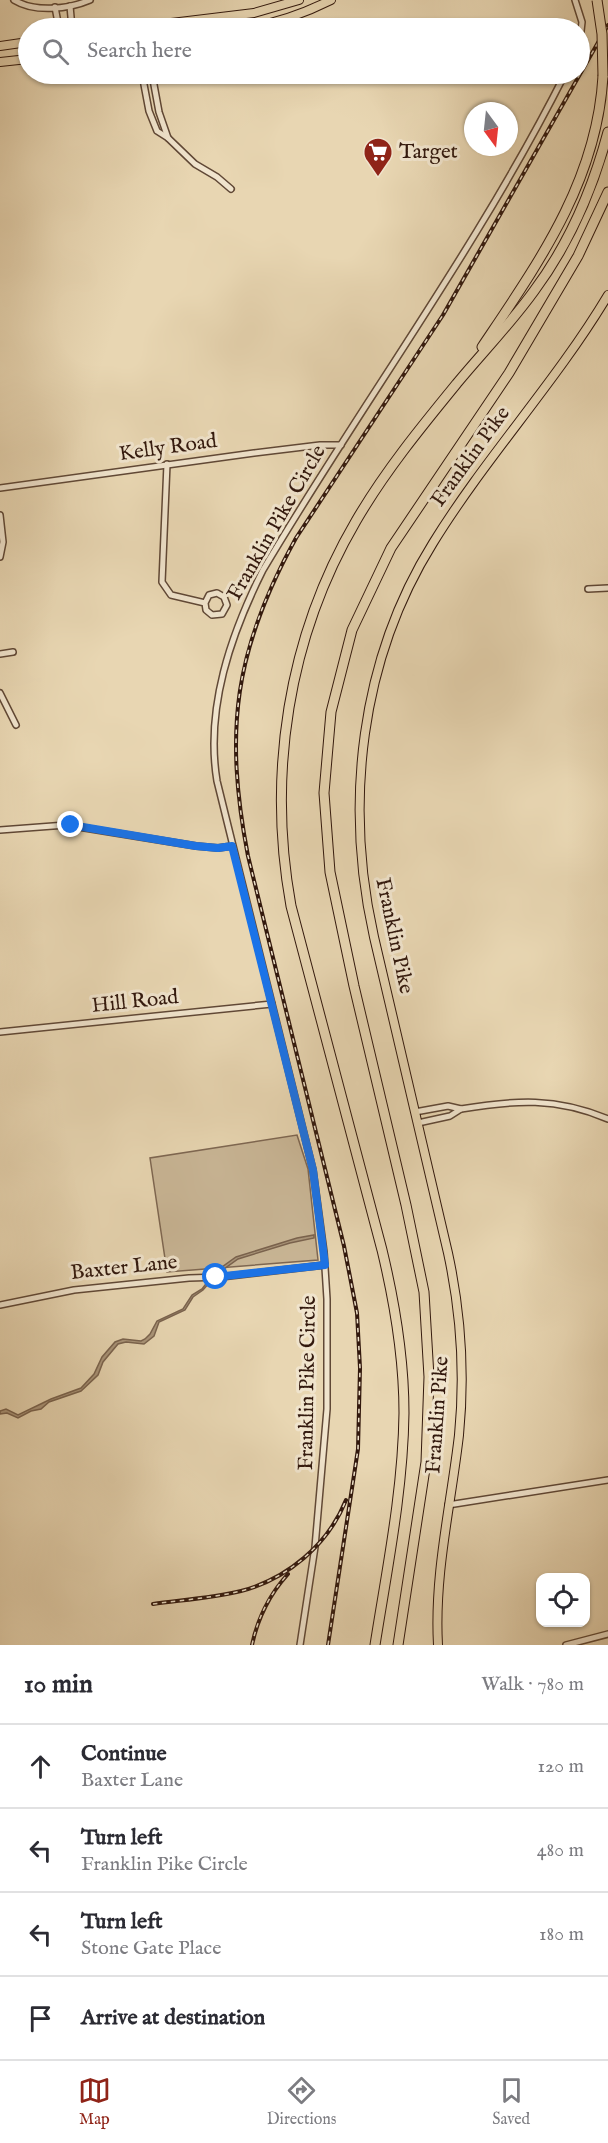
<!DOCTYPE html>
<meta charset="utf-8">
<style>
:root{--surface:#fff;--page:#f7f7f7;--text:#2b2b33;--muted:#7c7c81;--line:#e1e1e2;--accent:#8f2418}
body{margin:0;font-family:"IM FELL English",serif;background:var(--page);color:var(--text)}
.controls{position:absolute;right:18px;bottom:18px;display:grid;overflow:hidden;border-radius:12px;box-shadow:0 2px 4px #0004}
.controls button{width:54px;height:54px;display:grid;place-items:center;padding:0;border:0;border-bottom:2px solid var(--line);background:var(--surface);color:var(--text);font:30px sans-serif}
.compass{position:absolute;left:464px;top:102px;width:54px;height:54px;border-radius:50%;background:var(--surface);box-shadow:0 2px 4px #0004;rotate:165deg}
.stop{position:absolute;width:18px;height:18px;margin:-14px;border:4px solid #1a73e8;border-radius:50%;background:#fff}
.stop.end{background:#1a73e8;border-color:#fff;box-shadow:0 2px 6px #0008}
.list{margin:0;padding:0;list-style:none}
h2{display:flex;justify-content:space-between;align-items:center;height:78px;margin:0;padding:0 24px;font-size:26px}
h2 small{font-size:20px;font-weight:400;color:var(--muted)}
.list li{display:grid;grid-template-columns:39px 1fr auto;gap:18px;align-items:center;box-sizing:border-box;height:84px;padding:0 24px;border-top:2px solid var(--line)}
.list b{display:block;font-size:22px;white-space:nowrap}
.list p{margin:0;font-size:20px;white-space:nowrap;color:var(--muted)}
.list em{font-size:20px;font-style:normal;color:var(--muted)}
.icon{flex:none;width:33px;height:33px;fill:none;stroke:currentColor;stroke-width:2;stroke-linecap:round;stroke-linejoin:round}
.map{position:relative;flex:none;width:608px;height:1645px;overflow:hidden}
.search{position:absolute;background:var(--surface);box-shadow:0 2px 4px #0004;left:18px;right:18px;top:18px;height:66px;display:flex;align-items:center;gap:15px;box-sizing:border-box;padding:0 21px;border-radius:33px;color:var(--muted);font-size:22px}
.sheet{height:414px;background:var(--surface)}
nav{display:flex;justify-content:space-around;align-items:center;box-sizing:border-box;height:84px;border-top:2px solid var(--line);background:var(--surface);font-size:16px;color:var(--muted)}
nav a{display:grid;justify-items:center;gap:3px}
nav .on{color:var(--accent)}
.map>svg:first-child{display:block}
.green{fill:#c9b696;stroke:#7e6752;stroke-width:1.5}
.water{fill:#aa957a;stroke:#7a634e;stroke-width:1.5}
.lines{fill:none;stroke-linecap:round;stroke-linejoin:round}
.minor-casing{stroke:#604836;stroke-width:8}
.primary-casing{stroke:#32180d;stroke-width:10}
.motorway-casing{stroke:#32180d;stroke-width:11}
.minor{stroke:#f0e4cd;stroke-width:5}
.primary{stroke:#e8d6b2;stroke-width:8}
.motorway{stroke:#e8d6b2;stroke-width:9}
.rail-casing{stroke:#32180d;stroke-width:4}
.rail{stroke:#f0e4cd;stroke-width:1.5;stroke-dasharray:4.5;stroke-linecap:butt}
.motorway-bridge-casing{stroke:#32180d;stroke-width:11;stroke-linecap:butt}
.motorway-bridge{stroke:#e8d6b2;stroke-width:9}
.route{stroke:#1a73e8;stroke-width:8}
.labels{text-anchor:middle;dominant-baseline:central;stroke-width:6;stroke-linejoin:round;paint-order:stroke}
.poi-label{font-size:21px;fill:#32180d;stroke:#f0e4cd;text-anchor:start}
.street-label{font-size:21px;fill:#32180d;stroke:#f0e4cd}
</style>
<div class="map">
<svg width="608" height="1645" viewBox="0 0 608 1645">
<rect width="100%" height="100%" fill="#e8d6b2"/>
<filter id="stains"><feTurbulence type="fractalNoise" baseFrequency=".00333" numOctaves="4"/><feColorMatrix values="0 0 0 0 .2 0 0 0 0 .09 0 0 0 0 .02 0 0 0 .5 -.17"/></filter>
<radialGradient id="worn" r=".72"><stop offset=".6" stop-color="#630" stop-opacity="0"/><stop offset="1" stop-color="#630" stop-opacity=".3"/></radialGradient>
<polygon class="green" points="297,1135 308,1169 318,1260 167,1272 150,1158"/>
<polygon class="water" points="314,1235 314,1238 290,1243 238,1259 217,1274 203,1290 193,1297 185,1310 159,1322 154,1336 144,1344 126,1342 118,1344 103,1362 98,1375 81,1391 49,1402 41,1409 31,1411 18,1418 7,1413 0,1414 0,1411 6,1409 18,1415 51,1399 81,1388 94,1374 102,1357 115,1342 123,1339 141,1341 145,1339 150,1334 157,1321 183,1309 192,1295 202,1289 215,1272 236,1257 297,1238"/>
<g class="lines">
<g class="minor-casing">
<g id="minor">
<path d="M14,0C35,13 69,9 90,0"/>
<polyline points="575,0 582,22 580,40"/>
<polyline points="70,6 72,28"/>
<polyline points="55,7 59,28"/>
<polyline points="142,74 149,111 157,131 168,138 195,164 217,177 231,189"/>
<polyline points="152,74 159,112 168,138"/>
<polyline points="167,464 162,582 171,595 205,603 206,610 212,615 222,614 227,605 224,597 217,593 209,595 205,603"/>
<polyline points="0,488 254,453 320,445 341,445"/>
<polyline points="0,515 3,542 0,557"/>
<polyline points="588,589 608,588"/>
<polyline points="0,654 13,652"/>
<polyline points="0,693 16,725"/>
<polyline points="0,830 66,825 196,846 218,848 232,846"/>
<polyline points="0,1032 272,1004"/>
<path d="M461,1109C515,1100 556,1097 608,1119"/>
<polyline points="415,1112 448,1106 461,1109 450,1116 418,1123"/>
<polyline points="0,1305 74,1290 189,1278 221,1277 325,1265"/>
<polyline points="448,1505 608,1480"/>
<path d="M300,1645L315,1547L327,1409V1299L324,1252L313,1170L217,781C205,708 231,634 263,570C362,403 478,247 565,74"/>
<polyline points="566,1645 608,1634"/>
</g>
</g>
<g class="primary-casing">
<g id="primary">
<polyline points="130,28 254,13 299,0"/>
<path d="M244,28C275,24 303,14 331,0"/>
<polyline points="0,46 28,42"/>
<polyline points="0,62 28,59"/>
<path d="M438,1645C434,1574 451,1505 459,1435C465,1374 461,1313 448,1253L374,937C344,804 360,660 433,543C486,457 556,382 608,295"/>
</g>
</g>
<g class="motorway-casing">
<g id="motorway">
<path d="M482,347C539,262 597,181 603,76"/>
<path d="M375,1645C387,1569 403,1491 404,1413C404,1358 395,1304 382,1250L291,906C267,774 288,637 356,521C385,471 422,426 458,382C483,352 511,323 534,291C569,244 593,188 608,132"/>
<polyline points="398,1645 426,1462 429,1377 424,1292 406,1205 354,986 330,872 324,793 331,712 352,630 391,548 509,373 578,256 608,192"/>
</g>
</g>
<use href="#minor" class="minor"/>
<use href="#primary" class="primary"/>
<use href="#motorway" class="motorway"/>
<g class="rail-casing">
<g id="rail">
<path d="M153,1604C182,1600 212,1598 241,1591C287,1579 328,1545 346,1500"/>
<path d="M252,1645C258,1617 269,1595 288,1574"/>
<path d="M328,1645L358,1449L360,1368L357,1313L344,1246L248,856C224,731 234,650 296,538L443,315L608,25"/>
</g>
</g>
<use href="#rail" class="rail"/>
<g class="motorway-bridge-casing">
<polyline id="motorway-bridge" points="597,0 602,34 603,76"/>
</g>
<use href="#motorway-bridge" class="motorway-bridge"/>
</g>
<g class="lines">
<polyline class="route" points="71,825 196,846 218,848 232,846 313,1170 325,1265 216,1277"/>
</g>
<defs>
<g id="supermarket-pin" transform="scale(1.5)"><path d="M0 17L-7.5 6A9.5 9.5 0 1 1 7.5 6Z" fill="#8f2418" stroke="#f0e4cd"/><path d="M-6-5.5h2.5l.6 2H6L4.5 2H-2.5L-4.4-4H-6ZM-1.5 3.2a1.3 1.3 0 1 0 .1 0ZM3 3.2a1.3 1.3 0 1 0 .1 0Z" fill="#fff"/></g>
</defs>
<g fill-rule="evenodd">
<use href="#supermarket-pin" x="378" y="152"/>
</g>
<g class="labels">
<g class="poi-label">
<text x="399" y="152">Target</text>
</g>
<g class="street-label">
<text transform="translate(168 448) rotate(-8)">Kelly Road</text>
<text transform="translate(471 457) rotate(-54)">Franklin Pike</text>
<text transform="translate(277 523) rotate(-60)">Franklin Pike Circle</text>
<text transform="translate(394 936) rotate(78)">Franklin Pike</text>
<text transform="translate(135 1002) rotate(-6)">Hill Road</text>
<text transform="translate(124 1268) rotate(-6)">Baxter Lane</text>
<text transform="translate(308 1383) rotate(-89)">Franklin Pike Circle</text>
<text transform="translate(438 1415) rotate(-86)">Franklin Pike</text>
</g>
</g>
<rect width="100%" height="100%" filter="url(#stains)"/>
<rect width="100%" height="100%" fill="url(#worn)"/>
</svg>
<div class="controls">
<button><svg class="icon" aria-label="locate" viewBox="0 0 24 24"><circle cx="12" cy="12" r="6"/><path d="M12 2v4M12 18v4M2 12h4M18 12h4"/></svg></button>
</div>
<svg class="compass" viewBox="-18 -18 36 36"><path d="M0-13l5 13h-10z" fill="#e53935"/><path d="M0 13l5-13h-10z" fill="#7c7c81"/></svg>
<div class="stop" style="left:216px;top:1277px"></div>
<div class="stop end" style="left:71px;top:825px"></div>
<div class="search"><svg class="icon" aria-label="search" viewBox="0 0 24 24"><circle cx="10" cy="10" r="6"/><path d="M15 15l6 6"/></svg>Search here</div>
</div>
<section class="sheet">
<h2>10 min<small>Walk · 780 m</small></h2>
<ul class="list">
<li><svg class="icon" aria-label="ahead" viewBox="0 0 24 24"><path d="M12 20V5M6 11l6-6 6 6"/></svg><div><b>Continue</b><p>Baxter Lane</p></div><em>120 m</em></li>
<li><svg class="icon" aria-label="left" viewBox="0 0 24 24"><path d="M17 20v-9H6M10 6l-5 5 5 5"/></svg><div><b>Turn left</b><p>Franklin Pike Circle</p></div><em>480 m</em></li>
<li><svg class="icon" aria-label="left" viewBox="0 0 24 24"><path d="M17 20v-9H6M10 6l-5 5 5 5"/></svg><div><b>Turn left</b><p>Stone Gate Place</p></div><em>180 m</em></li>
<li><svg class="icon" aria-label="arrive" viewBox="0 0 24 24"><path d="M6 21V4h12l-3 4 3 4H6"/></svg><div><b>Arrive at destination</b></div></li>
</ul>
</section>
<nav>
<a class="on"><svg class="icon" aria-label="map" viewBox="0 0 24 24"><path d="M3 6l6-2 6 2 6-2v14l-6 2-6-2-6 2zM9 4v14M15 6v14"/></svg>Map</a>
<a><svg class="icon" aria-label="directions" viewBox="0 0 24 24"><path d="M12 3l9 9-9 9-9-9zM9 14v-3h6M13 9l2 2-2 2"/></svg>Directions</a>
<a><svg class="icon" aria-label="saved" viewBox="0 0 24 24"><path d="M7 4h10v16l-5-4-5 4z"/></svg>Saved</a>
</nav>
